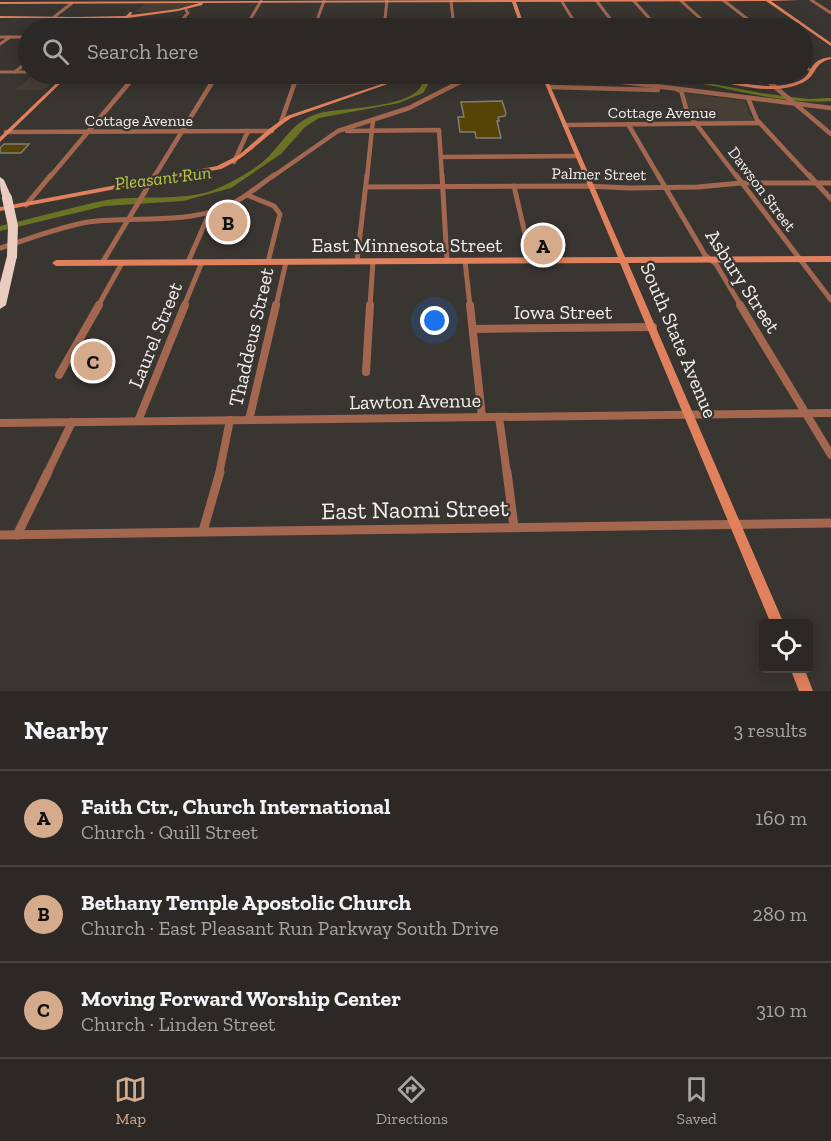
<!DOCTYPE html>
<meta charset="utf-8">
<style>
:root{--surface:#2b2825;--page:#373432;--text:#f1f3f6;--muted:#a6a6a7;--line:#474442;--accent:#d6ab8b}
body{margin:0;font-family:"Zilla Slab",serif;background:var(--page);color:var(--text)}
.controls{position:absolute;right:18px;bottom:18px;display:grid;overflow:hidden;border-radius:6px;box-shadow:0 3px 15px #0003}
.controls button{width:54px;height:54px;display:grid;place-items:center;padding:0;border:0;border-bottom:2px solid var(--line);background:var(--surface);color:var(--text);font:30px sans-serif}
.you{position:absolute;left:435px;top:321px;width:21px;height:21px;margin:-15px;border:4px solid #fff;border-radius:50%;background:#1a73e8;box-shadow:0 0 0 9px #1a73e833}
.badge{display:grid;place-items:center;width:39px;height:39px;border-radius:50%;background:var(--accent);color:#111;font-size:20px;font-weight:700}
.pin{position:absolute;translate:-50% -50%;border:3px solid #fff;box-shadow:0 2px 6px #0006}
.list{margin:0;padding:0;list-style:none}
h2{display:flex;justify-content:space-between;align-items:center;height:78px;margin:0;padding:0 24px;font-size:26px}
h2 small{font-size:20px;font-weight:400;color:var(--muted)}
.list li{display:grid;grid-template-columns:39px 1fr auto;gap:18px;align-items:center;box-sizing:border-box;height:96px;padding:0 24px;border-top:2px solid var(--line)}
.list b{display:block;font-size:22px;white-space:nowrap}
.list p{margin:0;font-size:20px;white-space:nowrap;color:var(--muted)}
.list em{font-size:20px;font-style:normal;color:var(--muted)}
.icon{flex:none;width:33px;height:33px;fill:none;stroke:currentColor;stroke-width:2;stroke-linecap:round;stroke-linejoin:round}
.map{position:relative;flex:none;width:831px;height:691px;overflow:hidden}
.search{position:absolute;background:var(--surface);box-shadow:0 3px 15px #0003;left:18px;right:18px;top:18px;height:66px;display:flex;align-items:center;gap:15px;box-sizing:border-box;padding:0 21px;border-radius:33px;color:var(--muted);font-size:22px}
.sheet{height:366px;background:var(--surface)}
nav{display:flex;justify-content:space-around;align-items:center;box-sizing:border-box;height:84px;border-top:2px solid var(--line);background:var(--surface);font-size:16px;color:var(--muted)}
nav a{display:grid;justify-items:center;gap:3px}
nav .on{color:var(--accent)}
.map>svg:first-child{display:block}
.built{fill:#473e36}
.water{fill:#6a7323}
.building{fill:#564406;stroke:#7f7d77;stroke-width:1.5}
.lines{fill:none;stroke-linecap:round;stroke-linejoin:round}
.street-far4{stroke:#a36750;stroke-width:3}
.street-far3{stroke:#a36750;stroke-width:4.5}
.street-far2{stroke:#a36750;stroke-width:5}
.street-far1{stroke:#a36750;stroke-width:8}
.street{stroke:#a36750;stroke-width:9}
.secondary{fill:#e0805c;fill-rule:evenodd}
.highway{fill:#ebccc1;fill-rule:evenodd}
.highway-bridge{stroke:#ebccc1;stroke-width:10}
.labels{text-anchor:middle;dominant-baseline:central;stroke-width:4.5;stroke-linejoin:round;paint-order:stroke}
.far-street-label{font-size:16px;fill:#f1eeec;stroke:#393531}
.far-water-label{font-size:18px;font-style:italic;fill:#bbcb41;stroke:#393531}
.street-label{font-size:20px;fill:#f1eeec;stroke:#393531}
.near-street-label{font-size:24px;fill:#f1eeec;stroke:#393531}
</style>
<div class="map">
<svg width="831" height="691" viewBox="0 0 831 691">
<rect width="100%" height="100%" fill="#393531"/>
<g class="built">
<polygon points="145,3 197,3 174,11 135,12"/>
<polygon points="34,74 53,74 58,76 44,90 15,90"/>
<polygon points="684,93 745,101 749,113 756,122 697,122 687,109"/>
</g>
<g class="water">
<path d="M432,74H442L432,78L423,93L399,103L319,118L305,127L281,154L231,188L183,201L105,206L0,231V226C36,218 71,207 107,200C139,195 182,201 211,191C228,185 257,169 269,156C287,137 293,121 320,113C343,107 420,109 423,80Z"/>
<path d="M600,74L666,75L761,93L808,99L831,98V101C777,105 722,85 669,78C646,75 623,77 600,74Z"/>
</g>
<g class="building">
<polygon points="502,101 506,113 505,116 498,117 499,121 497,121 501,138 476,138 475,132 460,132 458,117 464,117 461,102"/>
<polygon points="4,144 29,144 21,153 0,153 0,148"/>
<polygon points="227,215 236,215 234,221 239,221 236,228 216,228 221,217"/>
<polygon points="534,233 546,233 551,253 538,253"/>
<polygon points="84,356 106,357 101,367 82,367 83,365 80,364"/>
</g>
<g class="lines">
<g class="street-far4">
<polyline points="561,0 578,28"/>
<polyline points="596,0 617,28"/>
<polyline points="633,0 658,28"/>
<polyline points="680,0 711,28"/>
<polyline points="723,0 759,28"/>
<polyline points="811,0 831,13"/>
<polyline points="451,1 454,28"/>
<polyline points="54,17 72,3"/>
<polyline points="175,28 188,13 186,10"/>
<polyline points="245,28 261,1"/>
<polyline points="314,28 324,1"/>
<polyline points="384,28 387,0"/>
<polyline points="0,37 28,37"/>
<polyline points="0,44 10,37"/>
<polyline points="802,64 811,71"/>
<polyline points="0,72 28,72"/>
<polyline points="15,72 28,61"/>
<polyline points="760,74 764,77"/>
<polyline points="134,77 137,74"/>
<polyline points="215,77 217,74"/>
<polyline points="297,77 298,74"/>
<polyline points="479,77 502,74 587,77"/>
</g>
<g class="street-far3">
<polyline points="575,76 831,108"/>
<polyline points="762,76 831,134"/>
<polyline points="295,82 378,82"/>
<polyline points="549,87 658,90"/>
<polyline points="678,90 681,90 687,112 737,177"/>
<polyline points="748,98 757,120 810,177"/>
<polyline points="281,122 297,76"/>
<polyline points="628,124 659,177"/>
<polyline points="565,125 760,123"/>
<polyline points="347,131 439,130 442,177"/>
<polyline points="6,132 272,131"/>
<polyline points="441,157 578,156"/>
<polyline points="234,162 248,131"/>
<polyline points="50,177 135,76"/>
<polyline points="154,177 216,76"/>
<polyline points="272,177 338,131 409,108 460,82 488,76"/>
<polyline points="367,177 373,120"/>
</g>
<g class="street-far2">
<polyline points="442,175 447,261"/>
<polyline points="658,175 705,255 716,264 741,306"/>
<polyline points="736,175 831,300"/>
<polyline points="809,175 831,199"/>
<polyline points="514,186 531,260"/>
<polyline points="366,187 586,186 630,188 698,187 741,183 831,183"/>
<polyline points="247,195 274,206 280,214 268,262"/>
<polyline points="26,205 51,175"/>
<path d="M0,248C29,239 59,227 88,222C131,216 178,224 220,209C240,202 257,187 274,175"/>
<polyline points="357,261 367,175"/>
<polyline points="465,261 470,306"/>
<polyline points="188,262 210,212"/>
<polyline points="102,263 155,175"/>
<polyline points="98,306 122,263"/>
<polyline points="184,306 202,262"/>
<polyline points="276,306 286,262"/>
<polyline points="370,306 373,261"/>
</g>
<g class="street-far1">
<polyline points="470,305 482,417"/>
<polyline points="740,305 831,455"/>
<polyline points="473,329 653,327"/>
<polyline points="366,372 370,305"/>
<polyline points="59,375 99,305"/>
<polyline points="499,417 507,474"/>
<polyline points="249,420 276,305"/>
<polyline points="138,421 185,305"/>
<polyline points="0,423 831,413"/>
<polyline points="47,474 72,422"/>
<polyline points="219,474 230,420"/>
</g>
<g class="street">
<polyline points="507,472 514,527"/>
<polyline points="203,531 220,472"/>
<polyline points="0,535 831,523"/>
<polyline points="17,535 48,472"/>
</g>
<g class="secondary">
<polygon points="491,0 800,0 771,1 831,43 831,46 766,1 516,2 525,28 521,28 512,2 203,3 202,5 178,11 128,18 118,28 114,28 123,18 0,18 0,16 75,17 126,16 130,12 132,12 131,15 178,9 199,3 0,4 0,2"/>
<path d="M831,57V59C814,62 817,75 804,82C777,96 740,86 713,80C705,78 697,77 691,74H698C728,80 770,93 799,81C815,74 806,60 831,57Z"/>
<polygon points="66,74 70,74 0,142 0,137"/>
<path d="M411,74H416L291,118C265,135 250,156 221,169L0,211V207L217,166L239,155L269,129L287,116Z"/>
<polygon points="541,74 545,74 625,257 831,256 831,262 628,263 784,624 771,624 620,263 56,266 52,263 56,260 618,257"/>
<polygon points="790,668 804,668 813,691 799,691"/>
</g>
<g class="highway">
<path d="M0,177L4,180L12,198L10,200H4C0,193 0,186 0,177Z"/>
<polygon points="12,253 17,256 6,305 0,309 0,283 7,256"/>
</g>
<polyline class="highway-bridge" points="7,198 13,226 12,256"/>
</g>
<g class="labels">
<g class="far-street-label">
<text x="662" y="112">Cottage Avenue</text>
<text x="139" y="120">Cottage Avenue</text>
<text transform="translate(599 174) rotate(1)">Palmer Street</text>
<text transform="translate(762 189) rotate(53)">Dawson Street</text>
</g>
<g class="far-water-label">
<text transform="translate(163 178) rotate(-7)">Pleasant Run</text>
</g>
<g class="street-label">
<text x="407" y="245">East Minnesota Street</text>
<text transform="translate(743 281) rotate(57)">Asbury Street</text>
<text x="563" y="312">Iowa Street</text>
<text transform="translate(155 335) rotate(-68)">Laurel Street</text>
<text transform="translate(251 337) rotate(-77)">Thaddeus Street</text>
<text transform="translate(679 340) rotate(67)">South State Avenue</text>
<text transform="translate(415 401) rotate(-1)">Lawton Avenue</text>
</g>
<g class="near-street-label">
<text transform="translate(415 509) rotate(-1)">East Naomi Street</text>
</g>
</g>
</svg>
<div class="controls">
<button><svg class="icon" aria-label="locate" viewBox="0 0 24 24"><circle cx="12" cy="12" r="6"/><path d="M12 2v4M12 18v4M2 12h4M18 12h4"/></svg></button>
</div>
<div class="you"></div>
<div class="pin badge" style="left:543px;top:245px">A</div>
<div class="pin badge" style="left:228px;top:222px">B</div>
<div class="pin badge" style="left:93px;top:361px">C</div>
<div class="search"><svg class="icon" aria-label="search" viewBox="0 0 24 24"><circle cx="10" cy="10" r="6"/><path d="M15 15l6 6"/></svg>Search here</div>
</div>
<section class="sheet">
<h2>Nearby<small>3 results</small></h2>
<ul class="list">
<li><span class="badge">A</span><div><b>Faith Ctr., Church International</b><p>Church · Quill Street</p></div><em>160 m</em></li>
<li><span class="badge">B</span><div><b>Bethany Temple Apostolic Church</b><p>Church · East Pleasant Run Parkway South Drive</p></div><em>280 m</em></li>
<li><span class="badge">C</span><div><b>Moving Forward Worship Center</b><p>Church · Linden Street</p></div><em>310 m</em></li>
</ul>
</section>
<nav>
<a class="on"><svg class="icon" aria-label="map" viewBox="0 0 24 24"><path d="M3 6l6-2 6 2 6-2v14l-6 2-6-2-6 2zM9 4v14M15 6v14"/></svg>Map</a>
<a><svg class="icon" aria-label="directions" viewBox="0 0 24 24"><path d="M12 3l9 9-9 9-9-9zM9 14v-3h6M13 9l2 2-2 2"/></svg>Directions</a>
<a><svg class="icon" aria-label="saved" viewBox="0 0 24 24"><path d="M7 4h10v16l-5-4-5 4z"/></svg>Saved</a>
</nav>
